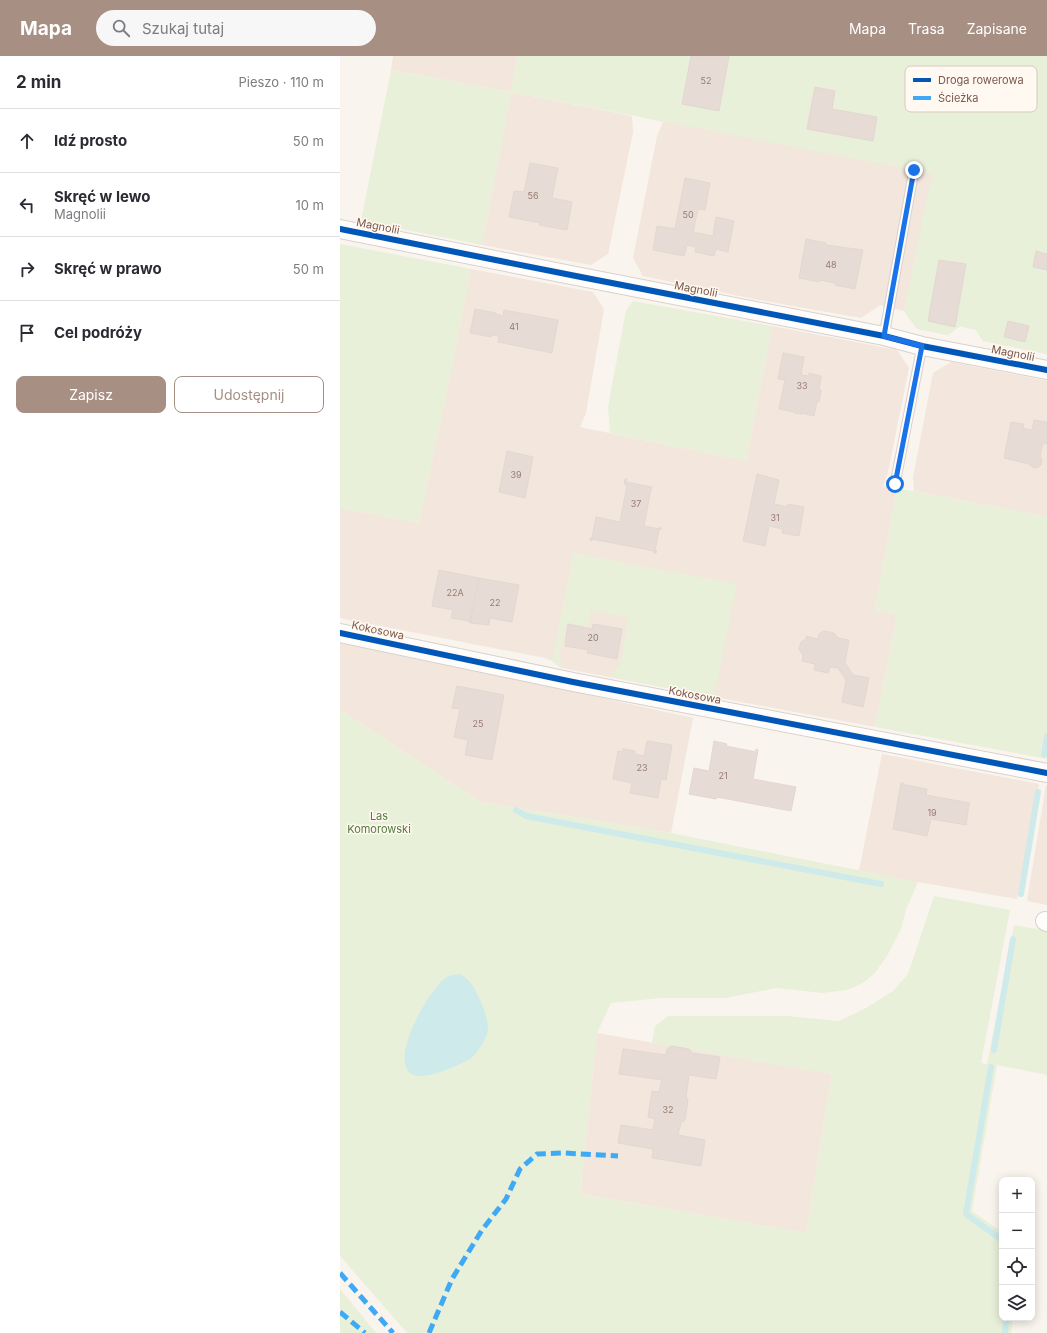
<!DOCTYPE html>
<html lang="pl">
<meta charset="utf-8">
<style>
:root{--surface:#fff;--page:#f7f7f7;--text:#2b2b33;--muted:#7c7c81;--line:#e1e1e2;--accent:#a78f84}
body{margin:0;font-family:Inter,sans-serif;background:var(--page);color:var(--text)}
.controls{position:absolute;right:12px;bottom:12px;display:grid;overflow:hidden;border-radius:8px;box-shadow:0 2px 10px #0003}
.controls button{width:36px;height:36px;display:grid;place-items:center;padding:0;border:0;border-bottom:1px solid var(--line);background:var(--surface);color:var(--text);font:20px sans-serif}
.stop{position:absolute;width:12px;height:12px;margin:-9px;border:3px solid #1a73e8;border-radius:50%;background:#fff}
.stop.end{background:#1a73e8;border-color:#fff;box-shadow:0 1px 4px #0008}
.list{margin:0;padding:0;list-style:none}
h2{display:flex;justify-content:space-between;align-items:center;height:52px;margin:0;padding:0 16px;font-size:17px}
h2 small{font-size:13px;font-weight:400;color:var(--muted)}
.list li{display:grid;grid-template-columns:26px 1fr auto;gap:12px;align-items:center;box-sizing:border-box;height:64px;padding:0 16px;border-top:1px solid var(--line)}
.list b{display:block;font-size:15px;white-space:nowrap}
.list p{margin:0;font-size:13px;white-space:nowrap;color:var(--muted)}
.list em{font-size:13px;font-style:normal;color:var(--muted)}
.actions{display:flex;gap:8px;padding:12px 16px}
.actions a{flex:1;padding:9px 0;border:1px solid var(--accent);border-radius:8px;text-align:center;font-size:14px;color:var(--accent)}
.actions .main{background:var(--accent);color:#fff}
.icon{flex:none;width:22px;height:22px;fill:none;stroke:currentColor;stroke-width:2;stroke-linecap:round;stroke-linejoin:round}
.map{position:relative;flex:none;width:707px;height:1277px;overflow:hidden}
header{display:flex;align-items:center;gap:24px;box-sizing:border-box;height:56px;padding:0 20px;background:var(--accent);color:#fff}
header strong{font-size:19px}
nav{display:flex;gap:22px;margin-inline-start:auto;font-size:14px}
.search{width:280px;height:36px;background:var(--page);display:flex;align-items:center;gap:10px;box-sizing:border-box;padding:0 14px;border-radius:22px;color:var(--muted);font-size:15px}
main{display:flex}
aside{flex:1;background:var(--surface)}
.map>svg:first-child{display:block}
.residential{fill:#f3e6dc}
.green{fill:#e8f0d9}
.water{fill:#cfeaea}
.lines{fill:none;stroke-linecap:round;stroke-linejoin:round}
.stream{stroke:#cfeaea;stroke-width:6}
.building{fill:#e7dcd5;stroke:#e3d7d0}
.service-casing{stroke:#d9d1cc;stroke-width:11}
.minor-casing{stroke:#d9d1cc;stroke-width:20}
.service{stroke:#fefdfc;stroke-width:9}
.minor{stroke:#fefdfc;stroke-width:18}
.quiet{stroke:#3fa9f5;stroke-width:5;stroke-dasharray:10 5;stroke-linecap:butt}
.cycleway-casing{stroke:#fff9f2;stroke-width:8}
.cycleway{stroke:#0057b8;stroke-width:6}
.route{stroke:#1a73e8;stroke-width:5}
.labels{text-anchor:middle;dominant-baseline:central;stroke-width:3;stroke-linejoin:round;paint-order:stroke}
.number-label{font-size:9px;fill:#987b70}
.street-label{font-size:11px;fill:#7b584b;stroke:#fff9f2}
.park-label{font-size:11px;fill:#557b3f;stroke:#fff9f2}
.key{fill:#fff9f2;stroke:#d7c9c0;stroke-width:1}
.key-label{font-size:11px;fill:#7b584b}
</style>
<header>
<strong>Mapa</strong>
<div class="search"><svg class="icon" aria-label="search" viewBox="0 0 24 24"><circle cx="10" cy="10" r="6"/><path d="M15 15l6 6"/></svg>Szukaj tutaj</div>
<nav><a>Mapa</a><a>Trasa</a><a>Zapisane</a></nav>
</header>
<main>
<aside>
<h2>2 min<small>Pieszo · 110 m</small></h2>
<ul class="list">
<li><svg class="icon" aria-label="ahead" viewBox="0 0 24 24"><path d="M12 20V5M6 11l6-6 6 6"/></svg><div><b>Idź prosto</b></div><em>50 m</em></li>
<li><svg class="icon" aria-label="left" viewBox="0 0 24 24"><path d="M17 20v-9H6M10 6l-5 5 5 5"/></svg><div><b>Skręć w lewo</b><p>Magnolii</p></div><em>10 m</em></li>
<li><svg class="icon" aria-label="right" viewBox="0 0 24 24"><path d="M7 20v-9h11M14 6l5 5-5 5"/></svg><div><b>Skręć w prawo</b></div><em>50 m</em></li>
<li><svg class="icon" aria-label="arrive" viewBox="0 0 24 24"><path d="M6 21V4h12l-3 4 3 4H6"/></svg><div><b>Cel podróży</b></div></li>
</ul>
<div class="actions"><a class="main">Zapisz</a><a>Udostępnij</a></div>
</aside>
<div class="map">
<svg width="707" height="1277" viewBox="0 0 707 1277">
<rect width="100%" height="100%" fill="#faf4ee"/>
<g class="residential">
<polygon points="53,0 178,0 171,36 292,60 293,76 268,198 251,209 142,189 171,36 51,14"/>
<polygon points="318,0 594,118 707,298 643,285 636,274 620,270 608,279 577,273 564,255 540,249 521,262 414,243 303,220 293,202 317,80 323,66 306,62"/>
<polygon points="131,213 253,236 264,253 246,357 240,371 406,405 432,270 557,294 569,312 548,416 543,430 557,433 535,554 557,559 535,671 221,612 212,605 205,602 0,562 0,452 79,467 105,344"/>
<polygon points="611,306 707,325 707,461 574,435 573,421 593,317"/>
<polygon points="0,584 353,662 331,777 141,746 0,654"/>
<polygon points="542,698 699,728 677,843 578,826 519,815"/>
<polygon points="706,729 707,730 707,849 687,845"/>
<polygon points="257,977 492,1018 466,1177 240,1138"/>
</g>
<g class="green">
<polygon points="178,0 707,0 707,298 643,285 636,274 620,270 608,279 577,273 564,255 589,132 594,118 171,36 142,189 21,165 51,14 171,36"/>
<polygon points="0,188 131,213 105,344 79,467 0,452"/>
<polygon points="293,245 432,270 406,405 270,377 268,351 286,254"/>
<polygon points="557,433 574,435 707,461 707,703 535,671 557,559 535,554"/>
<path d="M233,497L397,528L374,641L271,621C272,613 279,612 281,604L289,561L251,555L248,571L227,567L220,595L221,612L212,605Z"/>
<polygon points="0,654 141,746 331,777 578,826 566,854 561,873 547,900 535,917 523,927 507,934 482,937 437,932 385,942 322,942 271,947 257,977 240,1138 466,1177 492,1018 312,987 315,970 328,960 447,960 499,965 526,952 553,935 568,918 594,840 670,854 641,1007 647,1008 674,869 707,875 707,1019 657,1009 632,1155 662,1176 662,1262 673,1262 671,1277 67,1277 0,1200"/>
<polygon points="0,1233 36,1277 0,1277"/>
</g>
<path class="water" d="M120,918C132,925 134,932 140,944C144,954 148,963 148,973C147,983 138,996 131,1002C120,1009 80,1028 69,1016C52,998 88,937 103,924C108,919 113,919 120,918Z"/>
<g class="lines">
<g class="stream">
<polyline points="704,699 707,680"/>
<polyline points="176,754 186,760 541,828"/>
<polyline points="681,838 698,736"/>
<polyline points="654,994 673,883"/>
<polyline points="651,1011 626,1158 662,1184"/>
<polyline points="665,1277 666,1262"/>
</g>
</g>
<g class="building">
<polygon points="351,0 389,0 379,55 342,48"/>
<polygon points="475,31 495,35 492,53 537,61 533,85 467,73"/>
<polygon points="190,107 218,112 212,142 232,146 227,174 199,169 200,167 169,161 174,135 184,136"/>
<polygon points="345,122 370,127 365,154 358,153 353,176 373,180 376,161 394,165 388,196 376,193 374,200 355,196 356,191 347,189 344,200 313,194 317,170 335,173"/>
<polygon points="466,183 486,187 486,189 523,194 515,233 495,229 496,227 479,224 479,226 459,222"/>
<polygon points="696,195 707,198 707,214 693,211"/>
<polygon points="599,204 626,208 615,271 588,265"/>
<polygon points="135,253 156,257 156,258 163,260 164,254 218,264 212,297 158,286 159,280 152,279 151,281 130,277"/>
<polygon points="668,265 689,270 685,286 664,281"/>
<polygon points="443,297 464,301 461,319 469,320 469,317 481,320 479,334 481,334 479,346 477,345 474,360 462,357 462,358 454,357 454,356 439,353 445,324 438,323"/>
<polygon points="694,364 707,366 707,388 703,387 700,400 702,404 701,409 697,412 692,411 689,408 664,402 671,366 684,368 683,372 692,374"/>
<polygon points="167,395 193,401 185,442 159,436"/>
<polygon points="417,418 439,424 434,448 447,451 448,448 464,451 459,480 442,477 443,473 429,470 425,490 403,485"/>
<polygon points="285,423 287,423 286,426 312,431 312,433 311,433 304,470 319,473 319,471 321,472 321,474 319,473 315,495 317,495 316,497 314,497 314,495 252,483 252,485 250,484 250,482 252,482 256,461 280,466 287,429 284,428"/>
<polygon points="99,514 139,522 130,567 129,565 111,562 113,554 92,550"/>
<polygon points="139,522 179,529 172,566 150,562 149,569 130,567"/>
<polygon points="228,568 252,573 253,568 282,573 277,603 247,597 248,594 225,590"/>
<polygon points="484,575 494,577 498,582 509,584 505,607 513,619 529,622 523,651 502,646 506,624 498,612 490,611 488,617 474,614 475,608 462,605 463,599 459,593 461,586 466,583 466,580 478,583 479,578"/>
<polygon points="117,630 164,639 152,704 125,699 128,684 114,681 120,653 112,652"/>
<polygon points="307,685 332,689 326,724 321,723 318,742 290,737 292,727 273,723 278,695 283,696 283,693 295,695 294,698 304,700"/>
<polygon points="374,685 387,688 386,690 416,696 416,693 418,694 413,723 456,731 451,755 377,741 376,743 349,738 354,712 369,715"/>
<polygon points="561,727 564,727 564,729 566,729 587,733 586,739 630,747 629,749 626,769 591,763 587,780 553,773"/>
<polygon points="331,990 349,993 352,997 380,1001 376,1023 349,1019 346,1041 348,1044 345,1064 341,1067 338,1079 365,1084 361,1110 312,1102 313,1093 278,1087 281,1069 313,1074 315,1063 308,1061 312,1035 319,1036 322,1024 279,1018 283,993 326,999 327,993"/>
</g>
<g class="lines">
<g class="service-casing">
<g id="service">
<polyline points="544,280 574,114"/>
<polyline points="555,428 582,290"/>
</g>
</g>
<g class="minor-casing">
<g id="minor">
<polyline points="0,173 241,221 544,280 582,290 707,314"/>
<polyline points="0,577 233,626 707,717"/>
<polyline points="705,865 707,866"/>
</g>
</g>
<use href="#service" class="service"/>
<use href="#minor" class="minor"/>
<g class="quiet">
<polyline points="0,1217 53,1277"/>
<polyline points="0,1256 25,1277"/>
<polyline points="89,1277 112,1223 142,1174 166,1143 180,1113 197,1098 224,1097 278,1100"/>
</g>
<g class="cycleway-casing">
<g id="cycleway">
<polyline points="0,173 241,221 544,280 582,290 707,314"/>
<polyline points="0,577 233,626 707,717"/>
</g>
</g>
<use href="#cycleway" class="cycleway"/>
</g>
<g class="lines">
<polyline class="route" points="555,428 582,290 544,280 574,114"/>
</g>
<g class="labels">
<g class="number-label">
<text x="366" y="24">52</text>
<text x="193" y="139">56</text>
<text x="348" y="158">50</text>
<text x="491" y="208">48</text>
<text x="174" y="270">41</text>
<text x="462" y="329">33</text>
<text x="176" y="418">39</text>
<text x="296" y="447">37</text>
<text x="435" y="461">31</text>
<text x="115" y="536">22A</text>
<text x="155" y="546">22</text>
<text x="253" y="581">20</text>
<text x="138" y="667">25</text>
<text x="302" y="711">23</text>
<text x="383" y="719">21</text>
<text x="592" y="756">19</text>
<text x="328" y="1053">32</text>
</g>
<g class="street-label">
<text transform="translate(38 170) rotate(11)">Magnolii</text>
<text transform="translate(356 233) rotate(11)">Magnolii</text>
<text transform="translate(673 297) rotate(11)">Magnolii</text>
<text transform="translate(38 574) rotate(12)">Kokosowa</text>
<text transform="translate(355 639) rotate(11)">Kokosowa</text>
</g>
<g class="park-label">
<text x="39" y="760">Las<tspan x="39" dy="13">Komorowski</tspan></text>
</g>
</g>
<rect x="565" y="10" width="132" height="46" rx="6" class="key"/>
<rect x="573" y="22" width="18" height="4" fill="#0057b8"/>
<rect x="573" y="40" width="18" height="4" fill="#3fa9f5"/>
<g class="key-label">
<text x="598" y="28">Droga rowerowa</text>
<text x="598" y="46">Ścieżka</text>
</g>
</svg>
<div class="controls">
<button>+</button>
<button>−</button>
<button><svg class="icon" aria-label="locate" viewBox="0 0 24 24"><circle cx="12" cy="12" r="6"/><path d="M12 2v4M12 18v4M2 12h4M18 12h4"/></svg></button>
<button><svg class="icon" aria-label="layers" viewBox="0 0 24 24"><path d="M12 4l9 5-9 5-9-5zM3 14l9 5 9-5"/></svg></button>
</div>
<div class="stop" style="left:555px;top:428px"></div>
<div class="stop end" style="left:574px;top:114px"></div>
</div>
</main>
